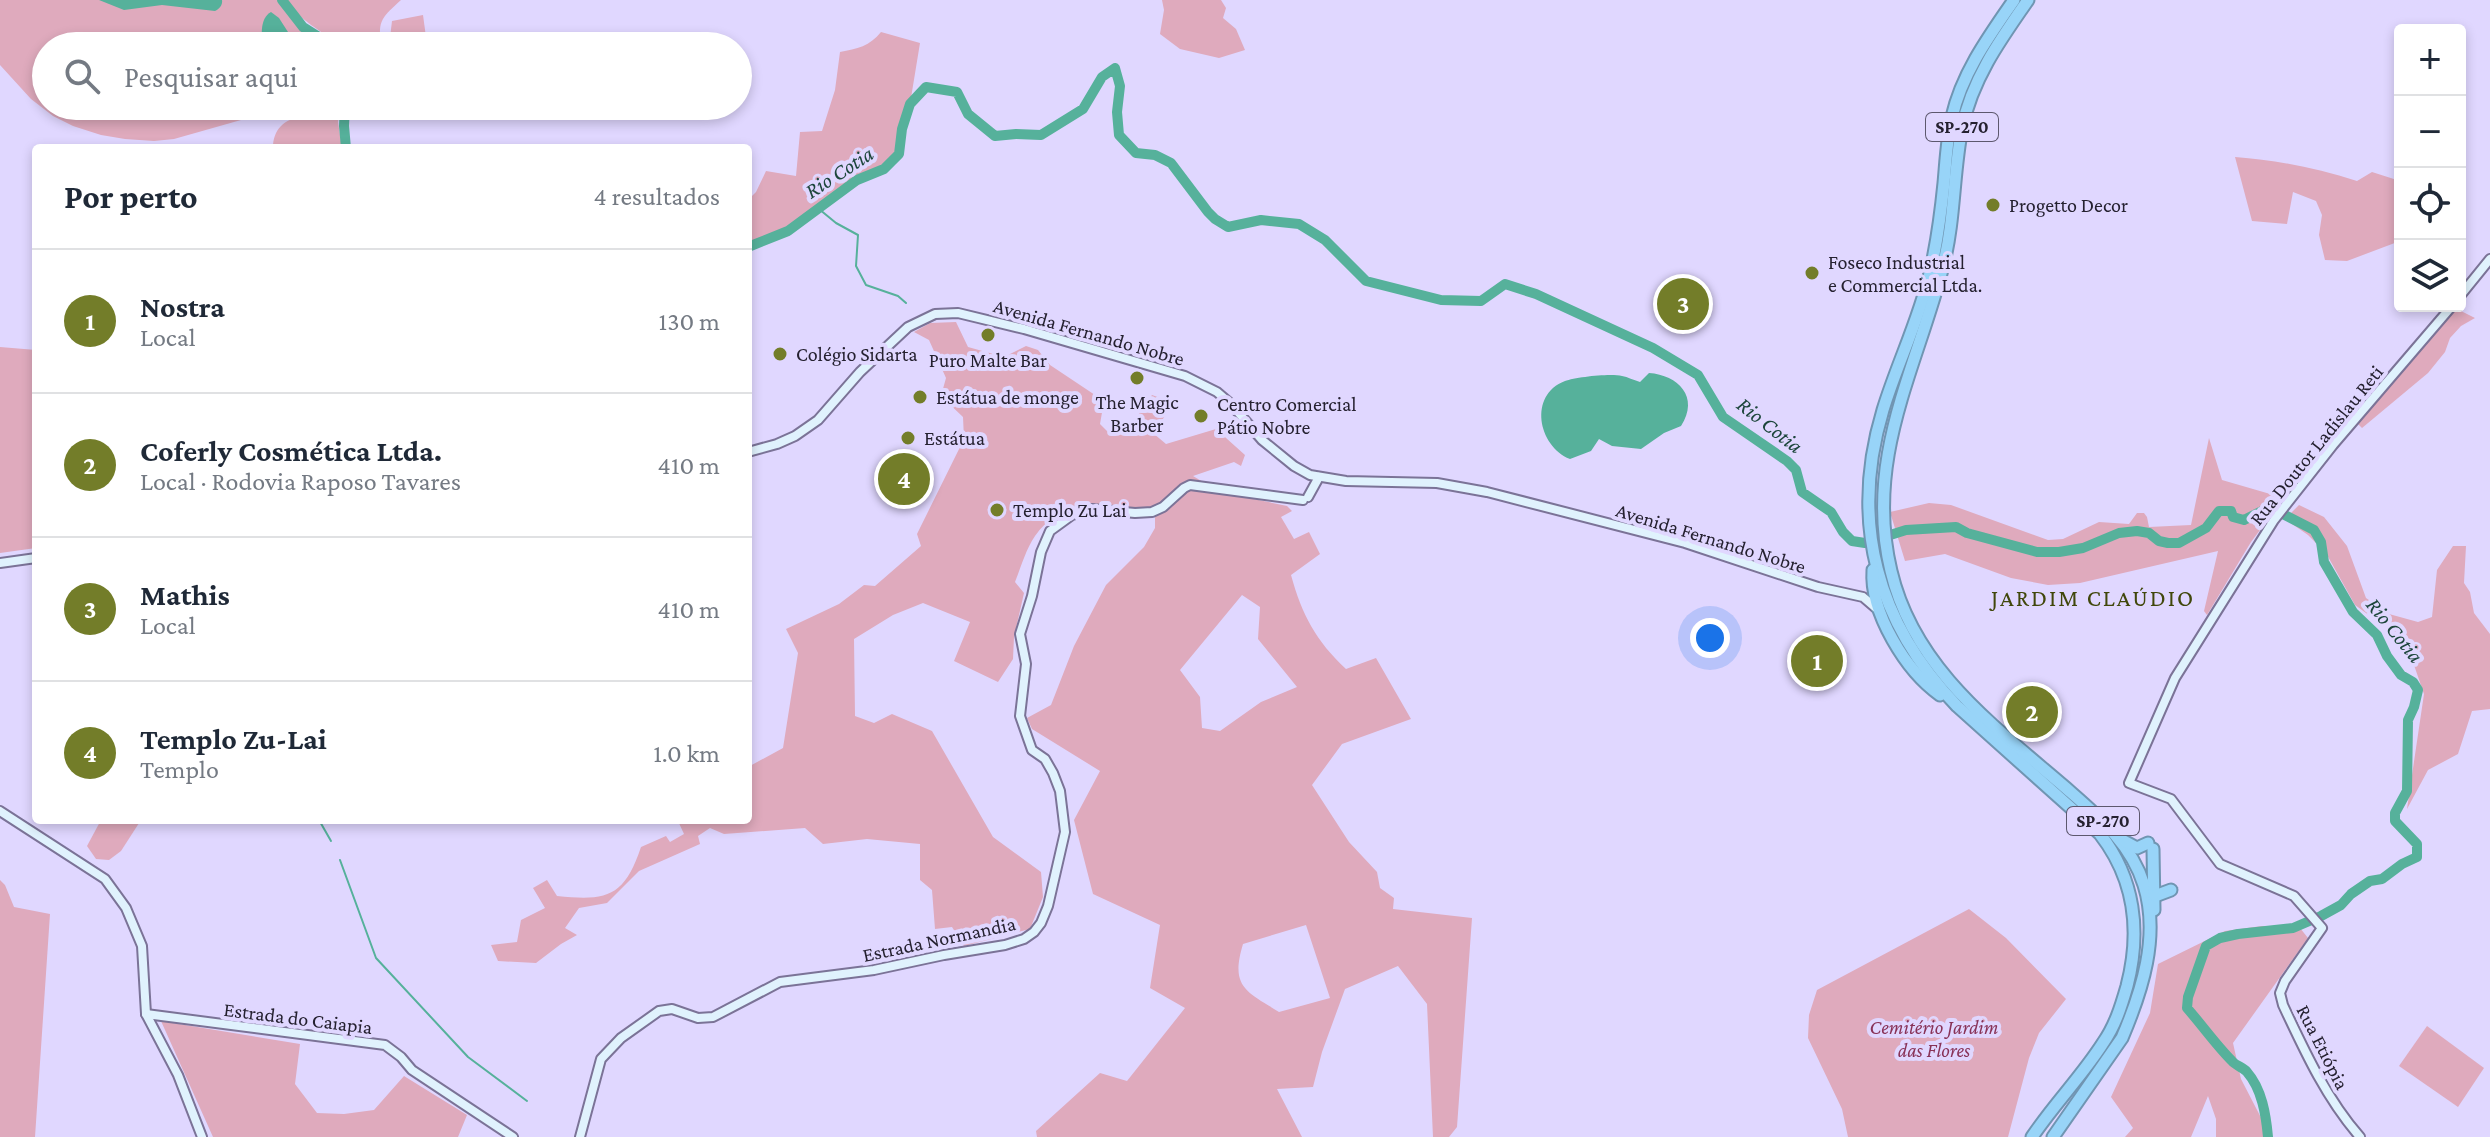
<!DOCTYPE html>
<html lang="pt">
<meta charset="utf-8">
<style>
:root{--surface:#fff;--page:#f2f2f3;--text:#1f2937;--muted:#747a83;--line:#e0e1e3;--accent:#737d29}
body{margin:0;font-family:"Crimson Pro",serif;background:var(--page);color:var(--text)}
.controls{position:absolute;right:24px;top:24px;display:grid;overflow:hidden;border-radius:8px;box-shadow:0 4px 12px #0003}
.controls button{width:72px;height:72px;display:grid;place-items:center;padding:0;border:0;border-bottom:2px solid var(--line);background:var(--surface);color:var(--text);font:40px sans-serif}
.you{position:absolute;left:1710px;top:638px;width:28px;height:28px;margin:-20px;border:6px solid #fff;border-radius:50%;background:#1a73e8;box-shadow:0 0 0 12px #1a73e833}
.badge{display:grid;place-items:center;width:52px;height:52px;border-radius:50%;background:var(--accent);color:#fff;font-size:26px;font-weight:700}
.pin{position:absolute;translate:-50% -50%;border:4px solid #fff;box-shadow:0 2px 8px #0006}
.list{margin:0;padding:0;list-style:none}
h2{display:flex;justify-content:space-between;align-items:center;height:104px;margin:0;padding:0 32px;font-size:34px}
h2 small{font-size:26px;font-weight:400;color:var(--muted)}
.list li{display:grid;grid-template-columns:52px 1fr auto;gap:24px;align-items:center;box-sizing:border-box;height:144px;padding:0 32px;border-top:2px solid var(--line)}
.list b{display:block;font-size:30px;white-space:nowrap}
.list p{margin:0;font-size:26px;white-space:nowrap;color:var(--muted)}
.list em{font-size:26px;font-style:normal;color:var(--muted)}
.icon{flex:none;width:44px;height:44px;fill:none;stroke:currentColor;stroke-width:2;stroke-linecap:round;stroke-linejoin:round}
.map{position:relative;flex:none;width:2490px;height:1137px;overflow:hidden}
.search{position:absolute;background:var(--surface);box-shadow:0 4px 12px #0003;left:32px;top:32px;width:720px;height:88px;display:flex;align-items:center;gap:20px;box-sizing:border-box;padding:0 28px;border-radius:44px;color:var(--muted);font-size:30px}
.panel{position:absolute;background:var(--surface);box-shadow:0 4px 12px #0003;left:32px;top:144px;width:720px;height:680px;border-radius:8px}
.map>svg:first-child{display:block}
.green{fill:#dfaabd;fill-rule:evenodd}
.water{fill:#56b19b}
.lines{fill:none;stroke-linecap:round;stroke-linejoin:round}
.stream{stroke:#56b19b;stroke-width:2}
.river{stroke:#56b19b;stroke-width:10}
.secondary-casing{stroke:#7b7397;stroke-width:12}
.highway-casing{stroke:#7095b2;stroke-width:15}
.secondary{stroke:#e0f2fd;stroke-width:8}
.highway{stroke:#98d4f8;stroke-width:11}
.poi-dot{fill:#737d29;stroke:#e0d7ff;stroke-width:3}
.labels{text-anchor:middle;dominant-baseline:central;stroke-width:8;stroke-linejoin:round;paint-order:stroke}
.shield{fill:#e0d7ff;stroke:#5d586e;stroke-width:2}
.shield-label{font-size:18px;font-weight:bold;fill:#252130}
.poi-label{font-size:20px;fill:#252130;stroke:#e0d7ff;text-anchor:start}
.street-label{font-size:20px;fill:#252130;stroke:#e0d7ff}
.park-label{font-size:20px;font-style:italic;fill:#883258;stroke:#e0d7ff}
.water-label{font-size:22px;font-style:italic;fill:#1d463c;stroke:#e0d7ff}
.quarter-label{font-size:24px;letter-spacing:2px;fill:#41470b;stroke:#e0d7ff}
</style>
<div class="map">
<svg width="2490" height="1137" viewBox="0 0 2490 1137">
<rect width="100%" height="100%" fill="#e0d7ff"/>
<g class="green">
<polygon points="0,0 278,0 295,22 323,46 46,46 46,106 320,106 315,109 262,114 174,139 154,141 125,139 101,135 73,126 53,116 31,99 0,65"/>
<path d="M287,0H401C384,16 376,20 382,46H339C321,29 300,22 287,0Z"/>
<polygon points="1162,0 1221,0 1226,8 1223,18 1236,29 1245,50 1219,58 1180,49 1160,34 1164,10"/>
<polygon points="423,15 426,37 401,43 400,46 389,46 392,21"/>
<path d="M881,32L920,43L910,104L902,129L899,154L884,169L857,180L788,231L748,247V200L756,192L766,171L796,176L800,132L822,131L835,90L840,52C857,49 870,46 881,32Z"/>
<path d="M332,106H340L338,122L342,148H273C273,130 284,118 303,117C310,117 317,120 323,116C328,114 329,111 332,106Z"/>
<path d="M2235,157C2277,160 2316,168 2357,181L2372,172L2400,181V241L2347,261L2325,260L2319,235L2322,215L2316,201L2293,192L2287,224L2252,221Z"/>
<polygon points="2455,308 2475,318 2461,326 2450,338 2445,352 2428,373 2362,428 2358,424"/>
<path d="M956,322L968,347L1004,357L1026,346L1038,350L1050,365L1104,401L1100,424L1107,431L1133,423L1152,395L1174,403L1153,433L1166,444L1216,429L1245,455L1241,466L1234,462L1193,476L1220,492L1287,506L1292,511L1281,517L1294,539L1309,532L1320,554L1291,575C1302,615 1316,641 1346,669L1376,658L1411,719L1342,744L1312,785L1349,842L1377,872L1380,888L1394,898L1393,909L1472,918L1457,1127L1449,1137H1433L1427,1004L1398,966L1345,989L1322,1052L1313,1087L1277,1089L1302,1137H1037L1036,1131L1100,1073L1127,1081L1185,1008L1150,988L1160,925L1093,894L1074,820L1100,771L1032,729L1027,718L1051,705L1074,646L1106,585L1144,547L1155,528V516C1111,508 1066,492 1035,536C1026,549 1021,567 1015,582L1024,593L1014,637L1013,659L998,682L954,661L970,622L923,603L893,615L854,639L855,716L874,723L892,714L932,731L993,837L1041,872L1043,897L1030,929L964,946L952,927L935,929L932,890L920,880V844L867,839L823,844L805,828L724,834L710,828L698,836L700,844L639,871L607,903L579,908L565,928L577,935L561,944L536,963L498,961L491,945L517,942L521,920L545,908L533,888L547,880L557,896C606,901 624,898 641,847L666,836L670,842L684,834L678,821L748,820V767L783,748L798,653L786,629L839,604L864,585L875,586L921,546L917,534L964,439L963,417L941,396L946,378L929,340L914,332L930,323ZM1242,595L1260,607L1258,639L1297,687L1261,702L1220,731L1202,728L1200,697L1180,670ZM1306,925L1330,998L1279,1012C1246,991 1230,987 1243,944Z"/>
<polygon points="0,347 36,350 36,548 0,553"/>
<polygon points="2209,438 2222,480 2284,498 2251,542 2207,615 2204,611 2218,551 2080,583 2048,585 2011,578 1945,554 1905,561 1890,512 1929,503 1951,505 2048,540 2063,539 2099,522 2129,524 2137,513 2144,513 2147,517 2149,527 2191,525"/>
<polygon points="2299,505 2324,517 2347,546 2366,598 2389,614 2418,622 2432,617 2437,570 2453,546 2466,546 2464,583 2470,592 2474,613 2490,634 2490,709 2472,711 2458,754 2428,770 2407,809 2424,694 2406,642 2355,605 2326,553 2308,535 2285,519"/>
<polygon points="101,820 141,820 121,851 109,860 96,859 87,846"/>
<polygon points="0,880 5,885 14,907 50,914 35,1137 0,1137"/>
<polygon points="1969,909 2006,938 2066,999 2039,1033 2029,1058 2008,1137 1848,1137 1842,1109 1808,1038 1809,1015 1817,990"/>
<polygon points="2262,926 2300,928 2308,938 2233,1043 2241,1079 2271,1137 2216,1137 2216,1119 2208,1096 2191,1137 2125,1137 2133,1128 2111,1097 2150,1013 2158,964 2225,931"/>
<polygon points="161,1021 300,1044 295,1084 317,1113 344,1114 374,1110 404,1076 467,1115 458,1137 213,1137"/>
<polygon points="2427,1026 2484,1068 2458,1107 2399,1066"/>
</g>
<g class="water">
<path d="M99,0H222C223,5 219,9 215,11L162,5L124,10Z"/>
<path d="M271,12L279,18L297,46H263C261,35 260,18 271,12Z"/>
<path d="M1649,373C1678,375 1700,397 1681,426L1664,433L1641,449L1612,446L1599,439L1591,451L1570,459C1538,446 1528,395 1565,381C1576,377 1611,373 1622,376C1628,377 1633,380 1640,382Z"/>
</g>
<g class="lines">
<g class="stream">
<polyline points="819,209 836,223 858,235 856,266 866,285 898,296 906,303"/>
<polyline points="319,820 331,841"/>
<polyline points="340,860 376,958 468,1057 527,1101"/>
</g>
<g class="river">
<polyline points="282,0 303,27 333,46"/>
<polyline points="345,106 344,126 346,148"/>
<path d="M748,247L788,231L857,180L884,169L899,154L902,129L910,104L926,87L957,92L968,114L995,136L1016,134L1041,135L1083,109L1102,77L1115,68L1120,86L1117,112L1119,135L1136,153L1155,155L1171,163L1208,212L1215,219L1228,227L1261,220L1299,224L1325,240L1366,281L1441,300L1481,301L1505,284L1536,294L1653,348L1698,375L1723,417L1787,461L1796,470L1802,492L1831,512L1843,532L1852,541L1865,543L1906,530L1956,527L1967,533L2037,552H2059L2083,548L2119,533L2137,531L2149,533L2159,541L2168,543H2179L2206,528L2219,511H2231L2233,517L2244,520L2266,509H2273L2314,530L2321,542L2324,562L2353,612L2377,635L2387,656L2401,675L2413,682L2418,690L2414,707L2408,720L2407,791L2395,813V821L2417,844V857L2402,864L2382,879L2370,881L2351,894L2341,905L2321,916L2293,928L2238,934L2220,938L2206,946L2188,997L2187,1008C2202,1025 2216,1045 2232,1061C2236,1066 2243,1067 2247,1072C2262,1089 2266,1115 2268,1137"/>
</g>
<g class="secondary-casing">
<g id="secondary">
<polyline points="2460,296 2490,259"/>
<polyline points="748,452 777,444 795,436 818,420 860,372 908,327 935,314 958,313 1024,329 1185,376 1217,392 1231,404 1262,440 1294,466 1310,475 1346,481 1437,483 1487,492 1685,543 1818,587 1863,597 1877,609"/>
<polyline points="1308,497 1319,477"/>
<polyline points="0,563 36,558"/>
<polyline points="0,811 105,879 126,908 142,946 146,1014 178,1075 202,1137"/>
<polyline points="146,1014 385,1045 401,1057 412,1070 513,1137"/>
<polyline points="580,1137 601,1059 621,1038 659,1011 672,1009 698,1018 713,1017 780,982 874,970 944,955 1005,945 1024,939 1034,932 1041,923 1048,906 1065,832 1060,791 1053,773 1045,759 1032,750 1020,716 1026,664 1020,634 1032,596 1041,552 1050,531 1072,515 1092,509 1135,513 1152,512 1163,507 1184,488 1190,485 1303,500"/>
<path d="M2360,1137C2326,1098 2305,1052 2283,1005L2280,993L2285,981L2322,928L2294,896L2220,864L2171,799L2129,783L2175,678L2274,520L2333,445L2452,306"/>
</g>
</g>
<g class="highway-casing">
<g id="highway">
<path d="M2014,0C1989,36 1962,73 1952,117C1947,138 1946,161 1944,183C1941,213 1937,243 1930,273C1919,320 1897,364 1883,410C1849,522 1877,623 1957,706L2100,834C2135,879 2141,932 2127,986C2121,1007 2115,1026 2103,1043C2082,1076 2054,1104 2032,1137"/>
<path d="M2028,0C2000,40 1972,79 1962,128C1953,173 1955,220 1943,266C1916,370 1864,459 1891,571C1914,669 1994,726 2066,788C2098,816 2131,843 2144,885C2160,936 2142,991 2122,1038L2053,1137"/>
<path d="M1873,570C1870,613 1906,671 1940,695"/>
<polyline points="2124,841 2137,848 2148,843"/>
<polyline points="2153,849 2154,910"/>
<polyline points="2155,896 2171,890"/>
</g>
</g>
<use href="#secondary" class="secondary"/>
<use href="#highway" class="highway"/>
</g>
<g class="poi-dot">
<circle cx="1993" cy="205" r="8"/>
<circle cx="1812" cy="273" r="8"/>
<circle cx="988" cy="335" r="8"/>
<circle cx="780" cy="354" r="8"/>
<circle cx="1137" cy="378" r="8"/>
<circle cx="920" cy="397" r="8"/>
<circle cx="1201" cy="416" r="8"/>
<circle cx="908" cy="438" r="8"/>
<circle cx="997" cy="510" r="8"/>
</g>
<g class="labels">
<g class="shield">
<rect x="1926" y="113" width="72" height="28" rx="6"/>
<rect x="2067" y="807" width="72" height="28" rx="6"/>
</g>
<g class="shield-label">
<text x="1962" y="127">SP-270</text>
<text x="2103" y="821">SP-270</text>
</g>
<g class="poi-label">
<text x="2009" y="205">Progetto Decor</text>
<text x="1828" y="262">Foseco Industrial<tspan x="1828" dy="23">e Commercial Ltda.</tspan></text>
<text x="796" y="354">Colégio Sidarta</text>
<text x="988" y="360" text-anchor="middle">Puro Malte Bar</text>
<text x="936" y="397">Estátua de monge</text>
<text x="1137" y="402" text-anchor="middle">The Magic<tspan x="1137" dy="23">Barber</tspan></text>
<text x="1217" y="404">Centro Comercial<tspan x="1217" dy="23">Pátio Nobre</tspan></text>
<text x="924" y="438">Estátua</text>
<text x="1013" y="510">Templo Zu Lai</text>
</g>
<g class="street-label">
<text transform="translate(1089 332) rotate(16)">Avenida Fernando Nobre</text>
<text transform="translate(2316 445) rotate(-51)">Rua Doutor Ladislau Reti</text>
<text transform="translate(1711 538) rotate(17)">Avenida Fernando Nobre</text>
<text transform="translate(939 939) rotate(-12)">Estrada Normandia</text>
<text transform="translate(298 1018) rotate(7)">Estrada do Caiapia</text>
<text transform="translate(2323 1047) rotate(63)">Rua Etiópia</text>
</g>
<g class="park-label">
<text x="1934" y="1027">Cemitério Jardim<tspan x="1934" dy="23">das Flores</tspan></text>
</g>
<g class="water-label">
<text transform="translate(839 172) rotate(-33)">Rio Cotia</text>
<text transform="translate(1770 425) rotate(38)">Rio Cotia</text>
<text transform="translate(2395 630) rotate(51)">Rio Cotia</text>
</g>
<g class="quarter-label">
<text x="2093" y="597">JARDIM CLAÚDIO</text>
</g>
</g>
</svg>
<div class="controls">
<button>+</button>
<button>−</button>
<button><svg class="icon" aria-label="locate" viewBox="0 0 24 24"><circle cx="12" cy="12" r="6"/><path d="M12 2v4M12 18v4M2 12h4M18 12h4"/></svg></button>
<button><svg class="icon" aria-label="layers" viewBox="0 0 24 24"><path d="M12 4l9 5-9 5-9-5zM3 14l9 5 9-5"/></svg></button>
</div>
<div class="you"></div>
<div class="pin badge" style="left:1817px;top:661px">1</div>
<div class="pin badge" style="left:2032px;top:712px">2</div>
<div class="pin badge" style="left:1683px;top:304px">3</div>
<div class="pin badge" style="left:904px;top:479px">4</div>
<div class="search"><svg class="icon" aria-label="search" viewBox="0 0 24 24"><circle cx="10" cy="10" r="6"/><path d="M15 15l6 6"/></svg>Pesquisar aqui</div>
<section class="panel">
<h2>Por perto<small>4 resultados</small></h2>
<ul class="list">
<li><span class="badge">1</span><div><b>Nostra</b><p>Local</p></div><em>130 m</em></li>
<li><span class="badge">2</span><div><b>Coferly Cosmética Ltda.</b><p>Local · Rodovia Raposo Tavares</p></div><em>410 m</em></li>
<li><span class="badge">3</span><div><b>Mathis</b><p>Local</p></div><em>410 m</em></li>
<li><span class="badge">4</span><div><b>Templo Zu-Lai</b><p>Templo</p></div><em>1.0 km</em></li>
</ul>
</section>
</div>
